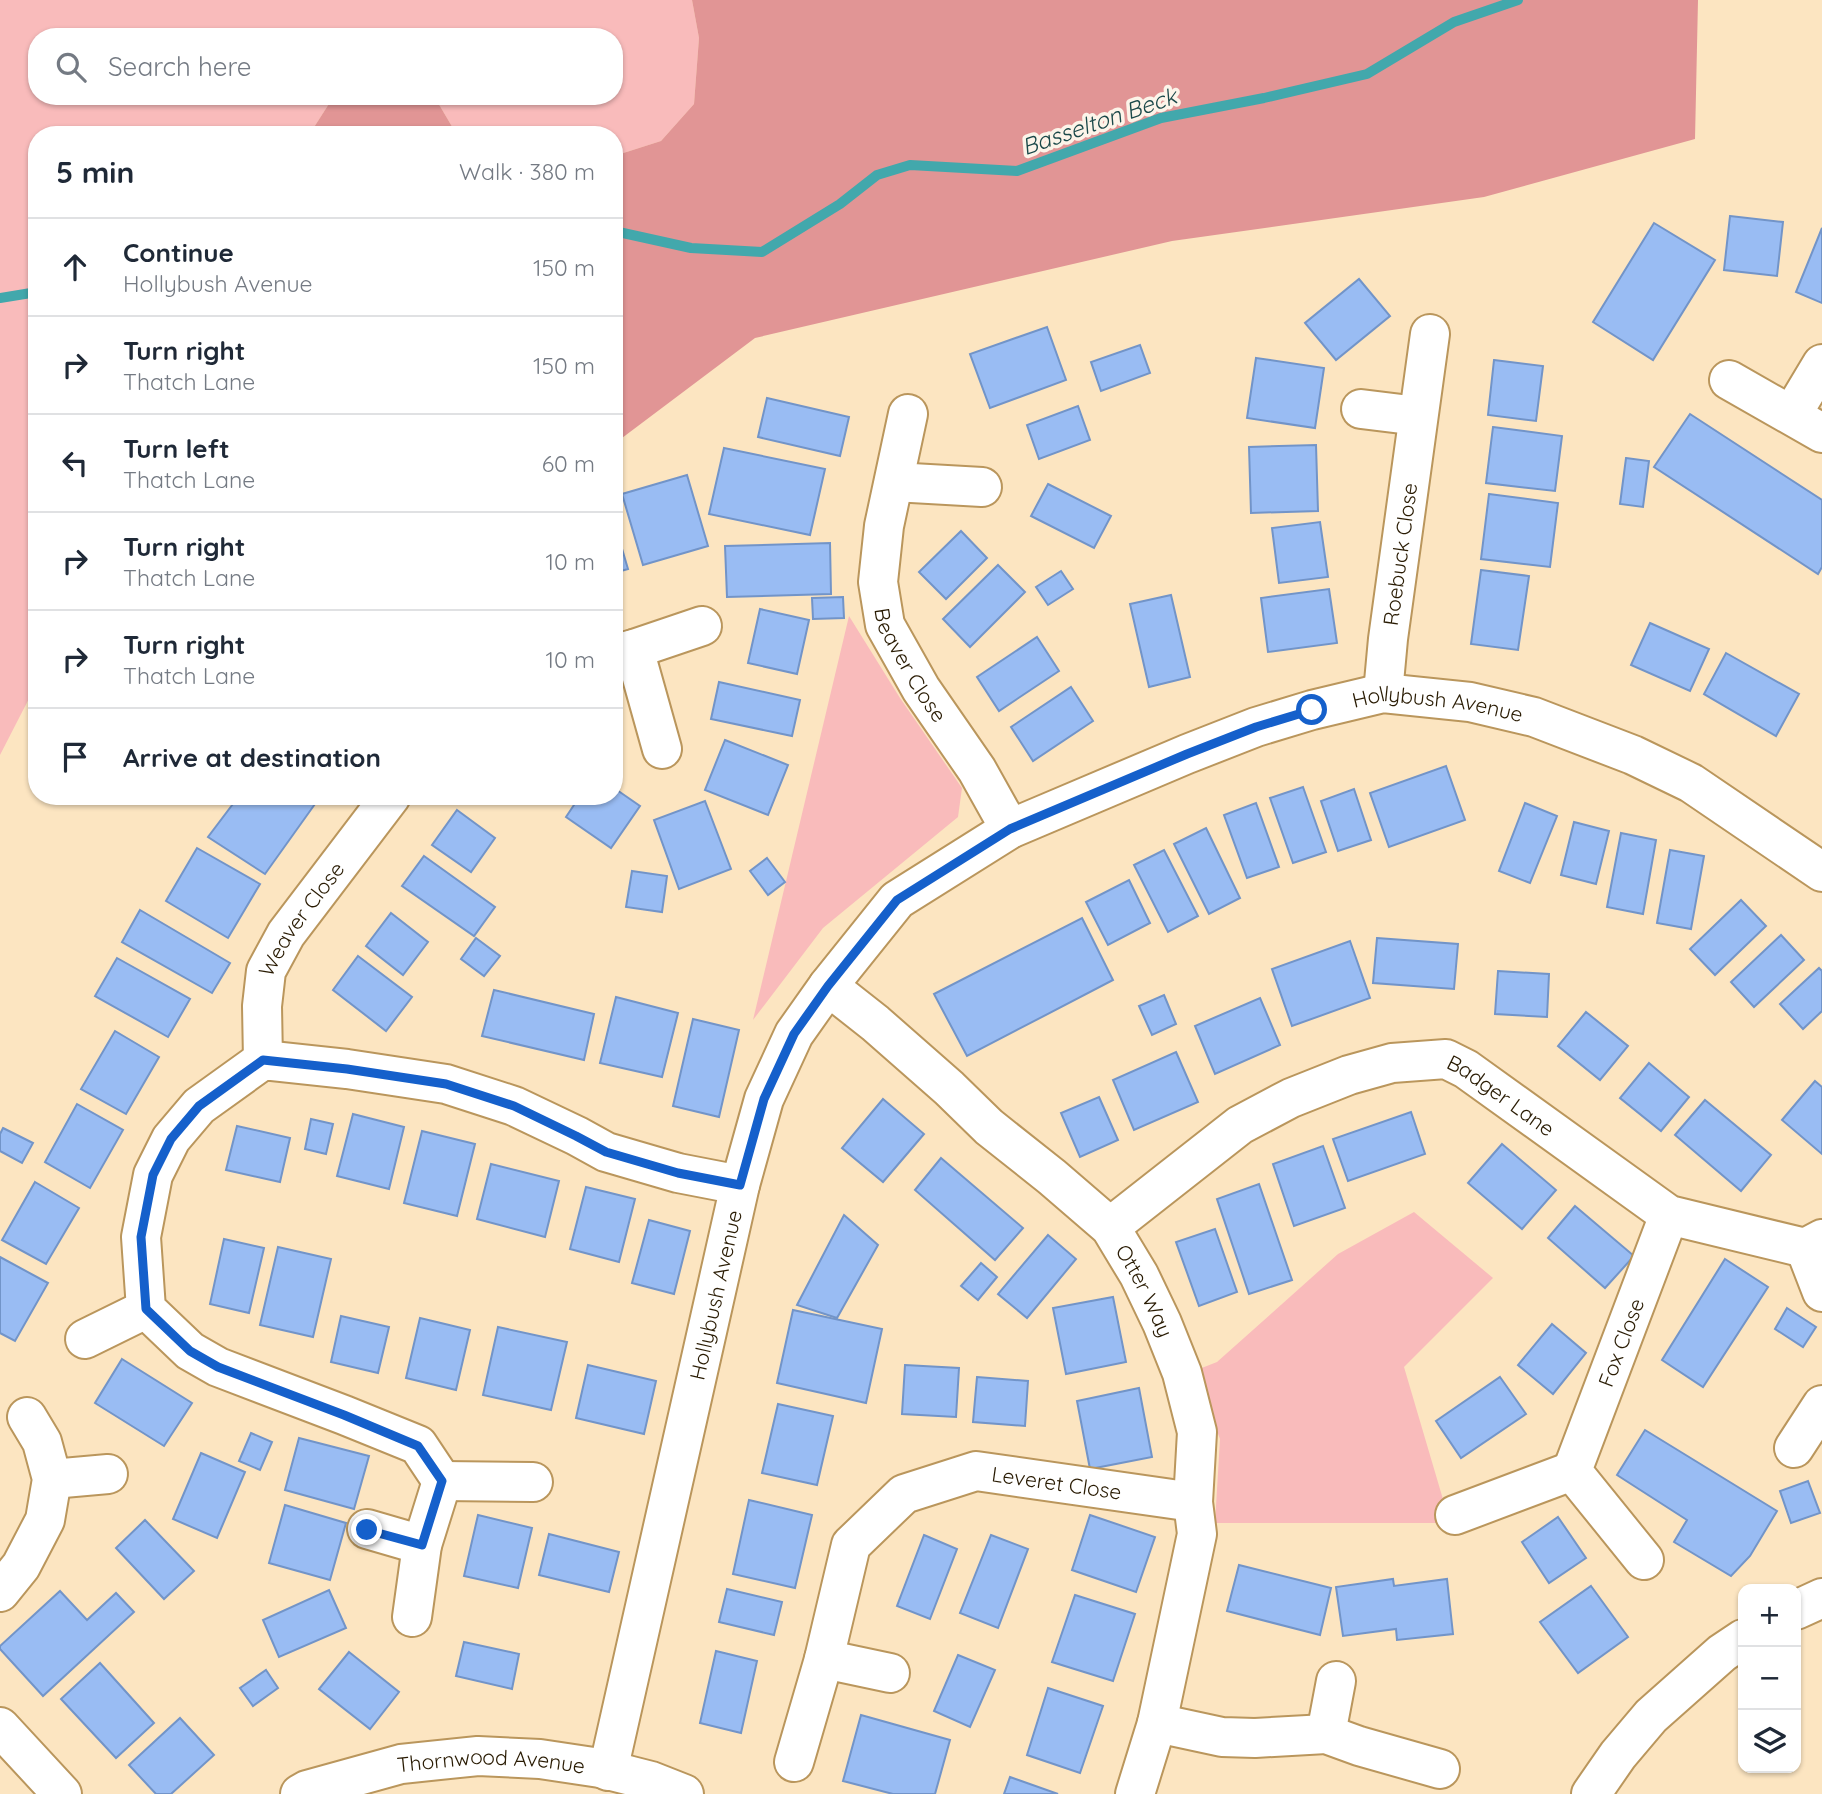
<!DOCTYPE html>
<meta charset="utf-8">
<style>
:root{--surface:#fff;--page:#f2f2f3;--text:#1f2937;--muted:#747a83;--line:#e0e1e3}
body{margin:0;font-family:Quicksand,sans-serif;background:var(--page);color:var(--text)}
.controls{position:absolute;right:21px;bottom:21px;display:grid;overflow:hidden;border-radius:14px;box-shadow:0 2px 5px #0004}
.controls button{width:63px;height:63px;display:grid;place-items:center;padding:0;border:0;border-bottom:2px solid var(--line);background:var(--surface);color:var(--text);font:35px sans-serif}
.stop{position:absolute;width:21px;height:21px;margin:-16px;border:5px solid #1560cb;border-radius:50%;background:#fff}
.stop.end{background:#1560cb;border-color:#fff;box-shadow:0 2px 7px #0008}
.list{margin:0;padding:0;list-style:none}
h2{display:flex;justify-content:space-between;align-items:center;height:91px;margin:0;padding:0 28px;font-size:30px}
h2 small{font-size:23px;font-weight:400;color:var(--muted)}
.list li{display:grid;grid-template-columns:46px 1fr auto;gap:21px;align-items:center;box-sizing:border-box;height:98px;padding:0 28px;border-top:2px solid var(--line)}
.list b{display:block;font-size:26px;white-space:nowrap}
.list p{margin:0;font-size:23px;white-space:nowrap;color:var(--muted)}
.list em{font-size:23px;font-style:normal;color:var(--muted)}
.icon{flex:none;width:38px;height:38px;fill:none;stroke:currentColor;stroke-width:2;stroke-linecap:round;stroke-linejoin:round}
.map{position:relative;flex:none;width:1822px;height:1794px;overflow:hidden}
.search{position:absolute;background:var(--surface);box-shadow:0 2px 5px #0004;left:28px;top:28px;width:595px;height:77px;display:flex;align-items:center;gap:18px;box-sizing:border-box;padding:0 24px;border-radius:28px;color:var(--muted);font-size:26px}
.panel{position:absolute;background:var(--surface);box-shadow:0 2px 5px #0004;left:28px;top:126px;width:595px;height:679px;border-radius:28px}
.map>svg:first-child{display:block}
.green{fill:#f9bbbb}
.forest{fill:#e19595}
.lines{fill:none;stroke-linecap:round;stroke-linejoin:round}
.stream{stroke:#42a8ac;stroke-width:10}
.building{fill:#99bcf3;stroke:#7294c8;stroke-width:2}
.street-casing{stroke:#ba965c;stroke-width:42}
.secondary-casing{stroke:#ba965c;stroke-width:42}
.street{stroke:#fff;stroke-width:38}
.secondary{stroke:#fff;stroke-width:38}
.route{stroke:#1560cb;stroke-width:9}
.labels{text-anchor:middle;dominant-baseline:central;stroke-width:7;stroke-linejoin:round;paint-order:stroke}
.street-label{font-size:21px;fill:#291b03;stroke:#fcf4e9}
.water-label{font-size:23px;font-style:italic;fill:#1a4849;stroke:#fcf4e9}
</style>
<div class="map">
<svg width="1822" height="1794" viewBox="0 0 1822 1794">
<rect width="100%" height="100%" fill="#fce5c1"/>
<g class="green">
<polygon points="0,0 692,0 699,38 694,104 661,141 614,156 614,135 457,135 434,96 614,96 614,37 37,37 37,96 334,96 309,135 37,135 37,683 0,755"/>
<polygon points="849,616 900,698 962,788 958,817 823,928 753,1020"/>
<polygon points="1414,1212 1493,1278 1404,1367 1450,1523 1215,1523 1220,1439 1194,1371 1217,1362 1338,1254"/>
</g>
<g class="forest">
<polygon points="692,0 1698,0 1695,139 1484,197 1172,241 755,338 614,444 614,156 661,141 694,104 699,38"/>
<polygon points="334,96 434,96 457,135 309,135"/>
</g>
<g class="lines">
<g class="stream">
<polyline points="614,231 691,248 762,252 840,204 877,175 910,165 1017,171 1161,118 1264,98 1367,74 1454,22 1518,0"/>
<polyline points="0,298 37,292"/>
</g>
</g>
<g class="building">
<polygon points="1730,216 1783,222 1777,276 1724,270"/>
<polygon points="1654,223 1715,260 1653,360 1593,322"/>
<polygon points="1822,228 1822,303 1796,292"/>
<polygon points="1359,279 1390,316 1336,360 1305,323"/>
<polygon points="1047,327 1066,380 990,408 970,354"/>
<polygon points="1140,345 1150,373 1101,391 1091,362"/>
<polygon points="1256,358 1324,368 1315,428 1247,418"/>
<polygon points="1494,360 1543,366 1536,421 1488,415"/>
<polygon points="767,398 849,417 840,456 758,437"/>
<polygon points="1078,406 1090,440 1039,459 1027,425"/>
<polygon points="1690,414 1822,500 1822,567 1818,574 1654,467"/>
<polygon points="1493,427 1562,436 1555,491 1486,483"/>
<polygon points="1316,445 1318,511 1251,513 1249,447"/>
<polygon points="724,448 825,469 810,535 709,514"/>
<polygon points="1626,458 1649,461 1643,507 1620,504"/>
<polygon points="687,475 708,546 643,565 622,494"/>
<polygon points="1048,484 1111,516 1094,548 1031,516"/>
<polygon points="1489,494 1558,503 1550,567 1481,559"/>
<polygon points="1320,522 1328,577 1279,583 1272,528"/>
<polygon points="615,525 628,569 614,573 614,525"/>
<polygon points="961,531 987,558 946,599 919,572"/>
<polygon points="830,543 831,594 727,597 725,546"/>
<polygon points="998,565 1025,592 970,647 943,619"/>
<polygon points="1481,570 1529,576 1518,650 1471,644"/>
<polygon points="1061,571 1073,589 1048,605 1036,587"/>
<polygon points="1329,589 1337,643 1268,652 1261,598"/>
<polygon points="1171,595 1190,677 1149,687 1130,604"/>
<polygon points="843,597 844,618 813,619 812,598"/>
<polygon points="760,609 809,620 797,674 748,663"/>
<polygon points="1650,623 1709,649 1690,691 1631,665"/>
<polygon points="1037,637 1059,671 999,711 977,677"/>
<polygon points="1726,653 1799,694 1776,736 1704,694"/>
<polygon points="719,682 800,700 792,736 711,719"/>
<polygon points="1071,687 1093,721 1033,761 1011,727"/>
<polygon points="725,740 788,765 768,815 705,790"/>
<polygon points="1446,766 1465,820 1389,847 1370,793"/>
<polygon points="1303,787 1326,852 1293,863 1270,798"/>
<polygon points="614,788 640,806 611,848 566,817 580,796 614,796"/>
<polygon points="1354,789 1371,840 1338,851 1321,801"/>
<polygon points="239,796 306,796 315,804 265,874 208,837"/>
<polygon points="705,801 731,869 679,889 654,820"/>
<polygon points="1256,803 1279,867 1247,878 1224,815"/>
<polygon points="1525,803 1557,816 1530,883 1499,871"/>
<polygon points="457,810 495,838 471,872 432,845"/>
<polygon points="1574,822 1609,831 1596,884 1561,875"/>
<polygon points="1206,828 1240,898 1209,914 1174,844"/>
<polygon points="1621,833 1656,840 1643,914 1607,907"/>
<polygon points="197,848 260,884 228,938 166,901"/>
<polygon points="1164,850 1198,916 1168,932 1134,865"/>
<polygon points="1670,850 1704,856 1691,929 1657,923"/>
<polygon points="424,856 495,907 474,936 402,886"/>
<polygon points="767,858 785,882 768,895 750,871"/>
<polygon points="632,871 667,876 662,912 626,907"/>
<polygon points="1129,880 1150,923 1108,945 1086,902"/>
<polygon points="1741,900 1766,926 1715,975 1690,949"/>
<polygon points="140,910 230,963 212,993 122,942"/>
<polygon points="391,913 428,942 403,975 366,946"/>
<polygon points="1082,918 1113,980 967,1056 934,994"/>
<polygon points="1781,935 1804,960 1754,1007 1731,982"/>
<polygon points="476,938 500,956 484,976 461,959"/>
<polygon points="1377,938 1458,944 1454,989 1373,983"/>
<polygon points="1350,941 1370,998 1292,1026 1272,969"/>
<polygon points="358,956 412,997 386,1031 333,990"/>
<polygon points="117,958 190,999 168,1037 95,996"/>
<polygon points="1819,968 1822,971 1822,1011 1803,1029 1780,1004"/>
<polygon points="1498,971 1549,974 1547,1017 1495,1014"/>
<polygon points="494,990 594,1014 584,1060 482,1036"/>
<polygon points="1164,995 1176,1024 1152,1035 1139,1006"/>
<polygon points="616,997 678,1013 662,1077 600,1063"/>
<polygon points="1260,998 1280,1045 1215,1074 1195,1026"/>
<polygon points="1586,1012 1628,1046 1600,1080 1558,1046"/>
<polygon points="693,1019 739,1030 719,1117 673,1106"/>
<polygon points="115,1031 159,1057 126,1114 81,1089"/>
<polygon points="1176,1052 1198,1102 1134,1130 1113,1080"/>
<polygon points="1649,1063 1689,1097 1661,1131 1620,1098"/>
<polygon points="1815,1081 1822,1087 1822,1154 1782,1120"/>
<polygon points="1099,1097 1118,1140 1080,1157 1061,1113"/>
<polygon points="883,1099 924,1134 883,1182 842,1148"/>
<polygon points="1705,1100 1771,1155 1741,1191 1675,1135"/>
<polygon points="77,1104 123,1130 90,1188 45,1162"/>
<polygon points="1411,1112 1425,1154 1348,1181 1333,1139"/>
<polygon points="353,1114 404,1127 389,1189 337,1176"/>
<polygon points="311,1119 333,1124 326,1154 305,1149"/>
<polygon points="237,1126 290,1138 280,1182 226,1170"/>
<polygon points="3,1128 33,1143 22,1163 0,1151 0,1134"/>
<polygon points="422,1131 475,1144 457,1216 404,1203"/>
<polygon points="1502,1144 1556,1190 1522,1229 1468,1183"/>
<polygon points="1323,1146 1345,1208 1294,1226 1273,1164"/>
<polygon points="941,1158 1023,1228 995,1260 915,1190"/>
<polygon points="491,1164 559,1181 545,1237 477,1219"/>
<polygon points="35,1182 79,1208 46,1264 2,1240"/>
<polygon points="1259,1184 1292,1280 1249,1294 1217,1199"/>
<polygon points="586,1187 635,1199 619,1262 570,1249"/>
<polygon points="1575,1206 1634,1256 1605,1288 1548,1238"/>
<polygon points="844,1215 878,1245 837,1318 797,1305"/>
<polygon points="649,1220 690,1231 674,1294 632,1283"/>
<polygon points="1215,1229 1237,1292 1199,1306 1176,1242"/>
<polygon points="1048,1235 1076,1259 1027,1318 998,1294"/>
<polygon points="224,1239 264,1248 249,1313 210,1304"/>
<polygon points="278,1247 331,1259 313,1337 260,1325"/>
<polygon points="0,1257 48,1283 15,1341 0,1333"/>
<polygon points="1725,1259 1768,1287 1703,1387 1662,1360"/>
<polygon points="981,1263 997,1277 978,1300 961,1286"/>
<polygon points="1113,1297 1126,1362 1066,1374 1053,1308"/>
<polygon points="1787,1308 1816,1327 1803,1347 1775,1329"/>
<polygon points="793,1310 882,1329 866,1403 777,1383"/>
<polygon points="341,1316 389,1327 378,1373 331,1362"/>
<polygon points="420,1318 470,1330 456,1390 406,1378"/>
<polygon points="1552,1324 1586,1353 1553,1394 1518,1365"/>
<polygon points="498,1327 567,1342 551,1410 483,1395"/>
<polygon points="122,1359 192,1403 164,1446 95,1403"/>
<polygon points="588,1365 656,1381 644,1434 576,1418"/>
<polygon points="905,1365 959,1368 956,1417 902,1414"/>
<polygon points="977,1377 1028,1381 1025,1426 973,1422"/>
<polygon points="1500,1377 1526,1414 1461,1458 1436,1421"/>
<polygon points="1139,1388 1152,1457 1090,1469 1077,1401"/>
<polygon points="778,1404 833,1416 817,1485 762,1473"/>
<polygon points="1645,1430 1777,1511 1750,1556 1731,1576 1674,1542 1687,1520 1617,1475"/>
<polygon points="251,1433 272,1442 260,1470 239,1461"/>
<polygon points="299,1438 369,1456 354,1509 285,1490"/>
<polygon points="201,1453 245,1472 217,1538 173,1519"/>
<polygon points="1808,1481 1820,1513 1791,1523 1780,1491"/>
<polygon points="749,1500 812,1515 795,1588 733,1574"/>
<polygon points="285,1505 346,1523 330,1580 269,1563"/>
<polygon points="478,1515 532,1528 518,1588 464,1576"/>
<polygon points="1090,1515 1155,1537 1136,1592 1072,1570"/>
<polygon points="1558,1517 1586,1558 1549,1583 1522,1542"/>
<polygon points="145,1520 194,1571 164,1599 116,1548"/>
<polygon points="549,1534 619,1552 609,1592 539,1575"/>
<polygon points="924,1535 957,1549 930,1619 897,1606"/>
<polygon points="991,1535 1028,1549 998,1628 960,1613"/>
<polygon points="1239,1565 1331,1588 1320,1635 1227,1611"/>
<polygon points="1393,1579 1394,1586 1447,1579 1453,1634 1397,1640 1396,1629 1343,1636 1336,1587"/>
<polygon points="1591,1586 1628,1637 1578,1673 1540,1622"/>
<polygon points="727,1589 782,1602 774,1635 719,1622"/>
<polygon points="329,1590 346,1628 279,1657 263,1620"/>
<polygon points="60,1591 87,1620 116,1593 134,1612 43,1696 0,1649 0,1646"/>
<polygon points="1075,1595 1135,1614 1113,1681 1052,1662"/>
<polygon points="464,1642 519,1654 512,1689 456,1676"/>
<polygon points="716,1651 757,1661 741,1733 700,1723"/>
<polygon points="349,1652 399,1692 370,1729 319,1689"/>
<polygon points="958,1655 995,1670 970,1727 934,1711"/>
<polygon points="100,1663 154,1723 116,1758 61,1699"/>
<polygon points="266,1670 278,1688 253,1706 240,1688"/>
<polygon points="1048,1688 1103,1706 1080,1773 1027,1755"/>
<polygon points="861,1715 950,1740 935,1794 893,1794 843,1781"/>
<polygon points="180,1718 214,1755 171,1794 156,1794 129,1765"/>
<polygon points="1010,1777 1058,1794 1004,1794"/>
</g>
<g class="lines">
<g class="street-casing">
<g id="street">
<polyline points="1729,380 1822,433"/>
<polyline points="1361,409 1418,416"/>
<path id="s1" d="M908,414L884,526L878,582L885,625L921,689L977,770L1010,829"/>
<polyline points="1792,414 1822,364"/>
<polyline points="894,482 982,487"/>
<polyline points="634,649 662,749"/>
<polyline points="614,654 634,649 702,626"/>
<path id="s2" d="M1383,693L1388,639L1430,334"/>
<path id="s3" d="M828,986L875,1023L949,1088L989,1127L1052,1177L1110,1227L1139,1275L1162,1323L1182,1373L1197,1432L1193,1502L1197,1534L1157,1723L1135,1794"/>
<path id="s4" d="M263,1060L262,1006L266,971L286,934L391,796"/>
<path id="s5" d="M1110,1227L1240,1125L1291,1098L1349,1075L1392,1063L1446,1059L1466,1069L1669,1215L1805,1248L1822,1239"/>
<polyline points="1805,1248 1822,1292"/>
<polyline points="85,1339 146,1309"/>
<polyline points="1794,1448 1822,1405"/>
<polyline points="52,1479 108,1474"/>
<polyline points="442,1481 533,1482"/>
<polyline points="1455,1515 1572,1471"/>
<polyline points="367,1529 422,1545"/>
<path id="s6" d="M1644,1560L1572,1471L1669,1215"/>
<polyline points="0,1592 21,1566 45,1520 52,1479 42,1442 27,1417"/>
<polyline points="412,1617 422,1545 442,1481 418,1445 344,1415 218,1367 190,1351 146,1309 141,1237 153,1175 171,1139 199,1106 263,1060 347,1069 446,1084 514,1106 577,1136 606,1152 678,1173 740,1185"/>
<polyline points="824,1659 890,1673"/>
<polyline points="1157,1723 1222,1737 1255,1738 1326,1734 1359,1746 1440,1769"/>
<polyline points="0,1727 62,1794"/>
<polyline points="1326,1734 1336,1681"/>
<path id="s7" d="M794,1762L824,1659L851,1545L904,1494L976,1471L1193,1502"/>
<path id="s8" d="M608,1771L740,1185L764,1099L794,1034L828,986L897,900L1010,829L1187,754L1256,727L1312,710L1383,693L1470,702L1534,717L1633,755L1691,783L1822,872"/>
<path id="s9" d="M300,1794L307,1790L401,1764L478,1756L540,1759L600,1768L651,1781L684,1794"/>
</g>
</g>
<g class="secondary-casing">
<g id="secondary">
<polyline points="1796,1610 1822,1598"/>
<polyline points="1591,1794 1618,1755 1651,1716 1722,1653 1743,1639"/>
</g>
</g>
<use href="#street" class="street"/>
<use href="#secondary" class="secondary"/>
</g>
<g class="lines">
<polyline class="route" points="367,1530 422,1545 442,1481 418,1446 344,1415 218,1367 190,1351 146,1309 141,1237 153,1175 171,1139 199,1106 263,1060 347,1069 446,1084 514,1106 576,1136 606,1152 678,1173 740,1185 764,1099 794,1034 828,986 897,900 1010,829 1187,754 1256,727 1312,710"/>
</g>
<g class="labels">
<g class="street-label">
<text stroke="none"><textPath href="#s2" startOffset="140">Roebuck Close</textPath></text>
<text stroke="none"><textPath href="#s1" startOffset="261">Beaver Close</textPath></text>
<text stroke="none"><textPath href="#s8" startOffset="1517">Hollybush Avenue</textPath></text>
<text stroke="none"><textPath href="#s4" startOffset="152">Weaver Close</textPath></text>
<text stroke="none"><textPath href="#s5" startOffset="450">Badger Lane</textPath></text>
<text stroke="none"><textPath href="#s3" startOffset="444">Otter Way</textPath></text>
<text stroke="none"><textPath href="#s8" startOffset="488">Hollybush Avenue</textPath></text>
<text stroke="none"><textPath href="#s6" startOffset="252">Fox Close</textPath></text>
<text stroke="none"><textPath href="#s7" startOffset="455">Leveret Close</textPath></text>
<text stroke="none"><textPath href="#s9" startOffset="196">Thornwood Avenue</textPath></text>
</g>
<g class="water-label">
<text transform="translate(1099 121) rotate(-19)">Basselton Beck</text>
</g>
</g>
</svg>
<div class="controls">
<button>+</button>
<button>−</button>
<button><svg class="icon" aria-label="layers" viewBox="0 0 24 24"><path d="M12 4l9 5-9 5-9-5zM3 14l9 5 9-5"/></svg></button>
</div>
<div class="stop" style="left:1312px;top:710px"></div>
<div class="stop end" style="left:367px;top:1530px"></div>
<div class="search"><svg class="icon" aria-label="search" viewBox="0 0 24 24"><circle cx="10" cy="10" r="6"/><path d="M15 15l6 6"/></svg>Search here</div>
<section class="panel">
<h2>5 min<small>Walk · 380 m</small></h2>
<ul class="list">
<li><svg class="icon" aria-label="ahead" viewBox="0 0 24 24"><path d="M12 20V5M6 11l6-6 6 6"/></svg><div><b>Continue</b><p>Hollybush Avenue</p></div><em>150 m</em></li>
<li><svg class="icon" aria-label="right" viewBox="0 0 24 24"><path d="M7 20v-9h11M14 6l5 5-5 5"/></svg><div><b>Turn right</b><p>Thatch Lane</p></div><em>150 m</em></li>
<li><svg class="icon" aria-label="left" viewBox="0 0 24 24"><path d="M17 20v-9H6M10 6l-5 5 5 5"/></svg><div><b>Turn left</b><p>Thatch Lane</p></div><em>60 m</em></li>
<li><svg class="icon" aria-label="right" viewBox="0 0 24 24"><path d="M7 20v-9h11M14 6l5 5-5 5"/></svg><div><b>Turn right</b><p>Thatch Lane</p></div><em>10 m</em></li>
<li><svg class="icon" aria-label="right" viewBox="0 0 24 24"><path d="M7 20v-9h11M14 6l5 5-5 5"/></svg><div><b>Turn right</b><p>Thatch Lane</p></div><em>10 m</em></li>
<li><svg class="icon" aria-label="arrive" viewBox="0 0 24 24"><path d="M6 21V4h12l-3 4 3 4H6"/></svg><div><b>Arrive at destination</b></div></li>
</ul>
</section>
</div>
